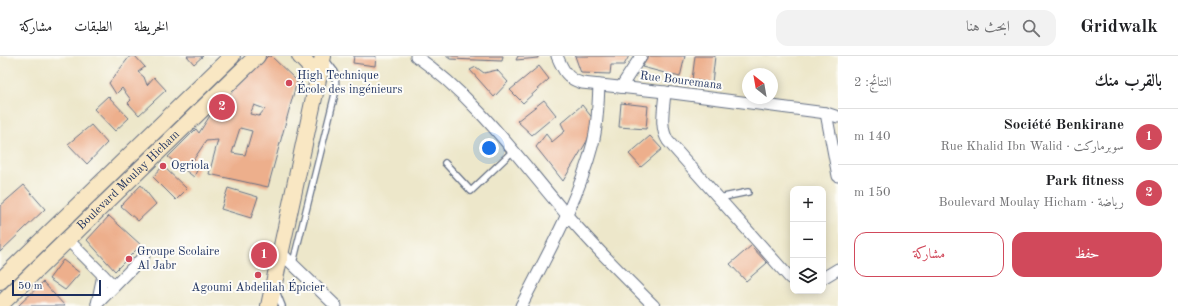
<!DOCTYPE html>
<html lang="ar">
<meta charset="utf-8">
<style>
:root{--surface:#fff;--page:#f2f2f2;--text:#202124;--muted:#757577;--line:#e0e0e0;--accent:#d1495b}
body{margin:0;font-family:"Old Standard TT",Amiri,serif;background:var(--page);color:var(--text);direction:rtl}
.controls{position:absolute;right:12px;bottom:12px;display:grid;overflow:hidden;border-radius:8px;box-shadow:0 2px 10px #0003}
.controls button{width:36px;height:36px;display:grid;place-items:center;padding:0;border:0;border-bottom:1px solid var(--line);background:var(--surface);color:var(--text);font:20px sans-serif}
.compass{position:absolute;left:742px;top:12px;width:36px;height:36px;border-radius:50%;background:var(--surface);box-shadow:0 2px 10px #0003;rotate:329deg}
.scale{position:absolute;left:12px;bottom:10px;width:89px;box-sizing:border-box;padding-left:4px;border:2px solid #1b2f5e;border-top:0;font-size:11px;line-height:14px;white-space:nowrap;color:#1b2f5e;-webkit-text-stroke:3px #fdfcf7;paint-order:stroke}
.you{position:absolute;left:489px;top:92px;width:14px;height:14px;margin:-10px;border:3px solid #fff;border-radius:50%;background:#1a73e8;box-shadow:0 0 0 6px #1a73e833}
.badge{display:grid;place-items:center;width:26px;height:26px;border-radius:50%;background:var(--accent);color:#fff;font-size:13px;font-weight:700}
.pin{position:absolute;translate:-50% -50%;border:2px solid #fff;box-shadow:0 1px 4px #0006}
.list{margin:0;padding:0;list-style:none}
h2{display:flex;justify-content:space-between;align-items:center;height:52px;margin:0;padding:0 16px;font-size:17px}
h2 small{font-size:13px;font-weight:400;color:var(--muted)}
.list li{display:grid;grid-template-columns:26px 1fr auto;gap:12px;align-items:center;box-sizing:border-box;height:56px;padding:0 16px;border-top:1px solid var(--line)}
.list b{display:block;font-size:15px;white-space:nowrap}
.list p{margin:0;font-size:13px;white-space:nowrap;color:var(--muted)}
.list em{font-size:13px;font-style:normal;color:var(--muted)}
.actions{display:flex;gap:8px;padding:12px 16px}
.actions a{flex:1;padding:9px 0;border:1px solid var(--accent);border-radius:12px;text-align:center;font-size:14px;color:var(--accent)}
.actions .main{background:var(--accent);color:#fff}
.icon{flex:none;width:22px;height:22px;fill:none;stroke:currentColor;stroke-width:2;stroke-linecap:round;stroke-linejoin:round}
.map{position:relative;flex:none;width:838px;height:250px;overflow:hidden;direction:ltr}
header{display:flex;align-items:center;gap:24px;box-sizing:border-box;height:56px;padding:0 20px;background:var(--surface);border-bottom:1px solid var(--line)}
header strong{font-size:19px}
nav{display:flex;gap:22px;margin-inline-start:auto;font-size:14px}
.search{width:280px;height:36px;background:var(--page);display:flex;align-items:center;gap:10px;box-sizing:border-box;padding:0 14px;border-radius:12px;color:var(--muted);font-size:15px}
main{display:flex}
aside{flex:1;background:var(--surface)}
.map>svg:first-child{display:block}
.building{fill:#edaf8c;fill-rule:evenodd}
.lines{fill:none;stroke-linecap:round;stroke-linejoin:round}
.lane-casing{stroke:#646f84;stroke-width:8}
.street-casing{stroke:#646f84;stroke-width:13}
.secondary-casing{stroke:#646f84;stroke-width:18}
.lane{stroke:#fff;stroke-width:5.5}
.street{stroke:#fff;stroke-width:11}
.secondary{stroke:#f9e7c3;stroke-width:16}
.poi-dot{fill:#d1495b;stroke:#fdfcf7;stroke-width:1.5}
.labels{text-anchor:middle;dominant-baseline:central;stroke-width:4;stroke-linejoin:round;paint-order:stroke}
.poi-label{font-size:12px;fill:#1b2f5e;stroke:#fdfcf7;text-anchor:start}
.street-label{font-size:12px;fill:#1b2f5e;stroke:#fdfcf7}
</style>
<header>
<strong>Gridwalk</strong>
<div class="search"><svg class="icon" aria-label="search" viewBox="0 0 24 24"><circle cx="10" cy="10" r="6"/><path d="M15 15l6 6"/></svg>ابحث هنا</div>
<nav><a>الخريطة</a><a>الطبقات</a><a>مشاركة</a></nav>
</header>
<main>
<aside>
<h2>بالقرب منك<small>النتائج: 2</small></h2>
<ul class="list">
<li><span class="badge">1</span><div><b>Société Benkirane</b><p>سوبرماركت · Rue Khalid Ibn Walid</p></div><em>140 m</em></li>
<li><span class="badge">2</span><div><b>Park fitness</b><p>رياضة · Boulevard Moulay Hicham</p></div><em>150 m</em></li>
</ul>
<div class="actions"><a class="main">حفظ</a><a>مشاركة</a></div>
</aside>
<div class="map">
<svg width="838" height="250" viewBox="0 0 838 250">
<rect width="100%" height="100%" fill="#fdfcf7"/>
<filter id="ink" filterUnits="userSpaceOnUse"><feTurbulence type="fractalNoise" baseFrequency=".025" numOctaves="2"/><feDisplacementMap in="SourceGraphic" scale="8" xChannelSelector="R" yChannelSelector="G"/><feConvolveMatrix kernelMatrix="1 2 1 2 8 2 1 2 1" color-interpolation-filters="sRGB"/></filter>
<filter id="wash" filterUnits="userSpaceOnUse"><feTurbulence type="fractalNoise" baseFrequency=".012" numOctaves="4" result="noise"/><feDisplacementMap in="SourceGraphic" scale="16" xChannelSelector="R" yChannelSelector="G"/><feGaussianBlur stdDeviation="0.9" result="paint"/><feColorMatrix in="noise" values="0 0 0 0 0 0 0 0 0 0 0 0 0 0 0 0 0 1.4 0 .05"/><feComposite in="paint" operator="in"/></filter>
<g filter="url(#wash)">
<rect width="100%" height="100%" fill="#ede7ca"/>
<g id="blocks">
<g class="building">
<polygon points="130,0 135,0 145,11 138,16 144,21 147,29 154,21 166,34 139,59 128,47 131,44 122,32 116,38 109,27"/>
<polygon points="187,0 203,0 194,8"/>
<path d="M268,0H271L297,25L268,131L209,118L218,84L206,85L192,106L198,112L194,121L168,101L196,73L199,77L211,58L225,53L224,43ZM254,49L265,53L259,60L250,58ZM240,72L252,75L245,99L232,97Z"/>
<polygon points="354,0 376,0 375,10 353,7"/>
<polygon points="446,0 503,0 502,5 450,3"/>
<polygon points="518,0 538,0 538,2 516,4"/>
<polygon points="575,0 629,0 624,9 611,9 610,18 581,17"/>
<polygon points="649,0 685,0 680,21 642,11"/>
<polygon points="695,0 715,0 712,27 692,24"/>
<polygon points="539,10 549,23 523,47 510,34"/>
<polygon points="476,11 484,17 497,14 508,26 494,41 470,14"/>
<polygon points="108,40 129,62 115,75 94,53"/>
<polygon points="544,44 556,59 532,79 517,65"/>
<polygon points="621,47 648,50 646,73 619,71"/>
<polygon points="582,49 594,64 587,85 563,125 536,91 546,78 552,86 565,75 561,67"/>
<polygon points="91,69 107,87 87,108 68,88"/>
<polygon points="650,80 662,93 641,111 629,98"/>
<polygon points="163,110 187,133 176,144 153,121"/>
<polygon points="24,129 45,153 0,196 0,150"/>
<polygon points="141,129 156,148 138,165 121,150"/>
<polygon points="228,132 258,141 251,162 221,153"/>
<polygon points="109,160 141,189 115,215 87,184"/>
<polygon points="751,190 767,207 746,225 730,208"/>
<polygon points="63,204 80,217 65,234 49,223"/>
<polygon points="43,226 65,250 18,250"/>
</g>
</g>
</g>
<g filter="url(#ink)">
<use href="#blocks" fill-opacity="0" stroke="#646f84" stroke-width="1"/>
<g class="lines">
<g class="lane-casing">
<g id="lane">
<polyline points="445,107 471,135 513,95"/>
<polyline points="719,142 748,136"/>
<polyline points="293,207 336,34 335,16 325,3"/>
<polyline points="276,235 282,250"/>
</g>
</g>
<g class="street-casing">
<g id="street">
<path d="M416,0C476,42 519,103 566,158C593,190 624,220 654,250"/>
<path d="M557,0C563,14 567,23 582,27L665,36L826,57L838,61"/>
<polyline points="621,31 641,0"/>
<path d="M665,36C664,52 659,71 668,85L790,222H793"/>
<polyline points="826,57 838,120"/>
<polyline points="68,184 114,230"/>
<polyline points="279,195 336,250"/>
<polyline points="823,222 838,213"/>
<polyline points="97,248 144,200"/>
<polyline points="97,248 103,219"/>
<path d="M521,250C548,197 578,145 593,87C598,68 598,48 599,29"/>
</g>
</g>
<g class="secondary-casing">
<g id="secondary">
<polyline points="300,0 318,19"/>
<polyline points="0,225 232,0"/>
<path id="s1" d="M0,249L257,0"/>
<polyline points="269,250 323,0"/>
</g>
</g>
<use href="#lane" class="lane"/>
<use href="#street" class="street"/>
<use href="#secondary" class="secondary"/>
</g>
</g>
<g class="poi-dot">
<circle cx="289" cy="27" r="4"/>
<circle cx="163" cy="110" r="4"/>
<circle cx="129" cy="203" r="4"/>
<circle cx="258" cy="219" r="4"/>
</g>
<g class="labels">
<g class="poi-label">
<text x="297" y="20">High Technique<tspan x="297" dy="14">École des ingénieurs</tspan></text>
<text x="171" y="110">Ogriola</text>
<text x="137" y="196">Groupe Scolaire<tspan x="137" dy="14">Al Jabr</tspan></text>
<text x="258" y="232" text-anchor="middle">Agoumi Abdelilah Épicier</text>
</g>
<g class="street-label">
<text transform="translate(681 25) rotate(7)">Rue Bouremana</text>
<text stroke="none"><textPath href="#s1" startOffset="179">Boulevard Moulay Hicham</textPath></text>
</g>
</g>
</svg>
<div class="controls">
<button>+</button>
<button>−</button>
<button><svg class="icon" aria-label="layers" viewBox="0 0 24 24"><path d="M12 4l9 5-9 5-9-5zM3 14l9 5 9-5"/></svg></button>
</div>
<svg class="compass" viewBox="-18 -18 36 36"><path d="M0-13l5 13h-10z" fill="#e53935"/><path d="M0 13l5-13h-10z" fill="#757577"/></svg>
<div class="scale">50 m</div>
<div class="you"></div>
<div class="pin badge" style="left:264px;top:199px">1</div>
<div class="pin badge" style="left:222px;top:51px">2</div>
</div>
</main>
